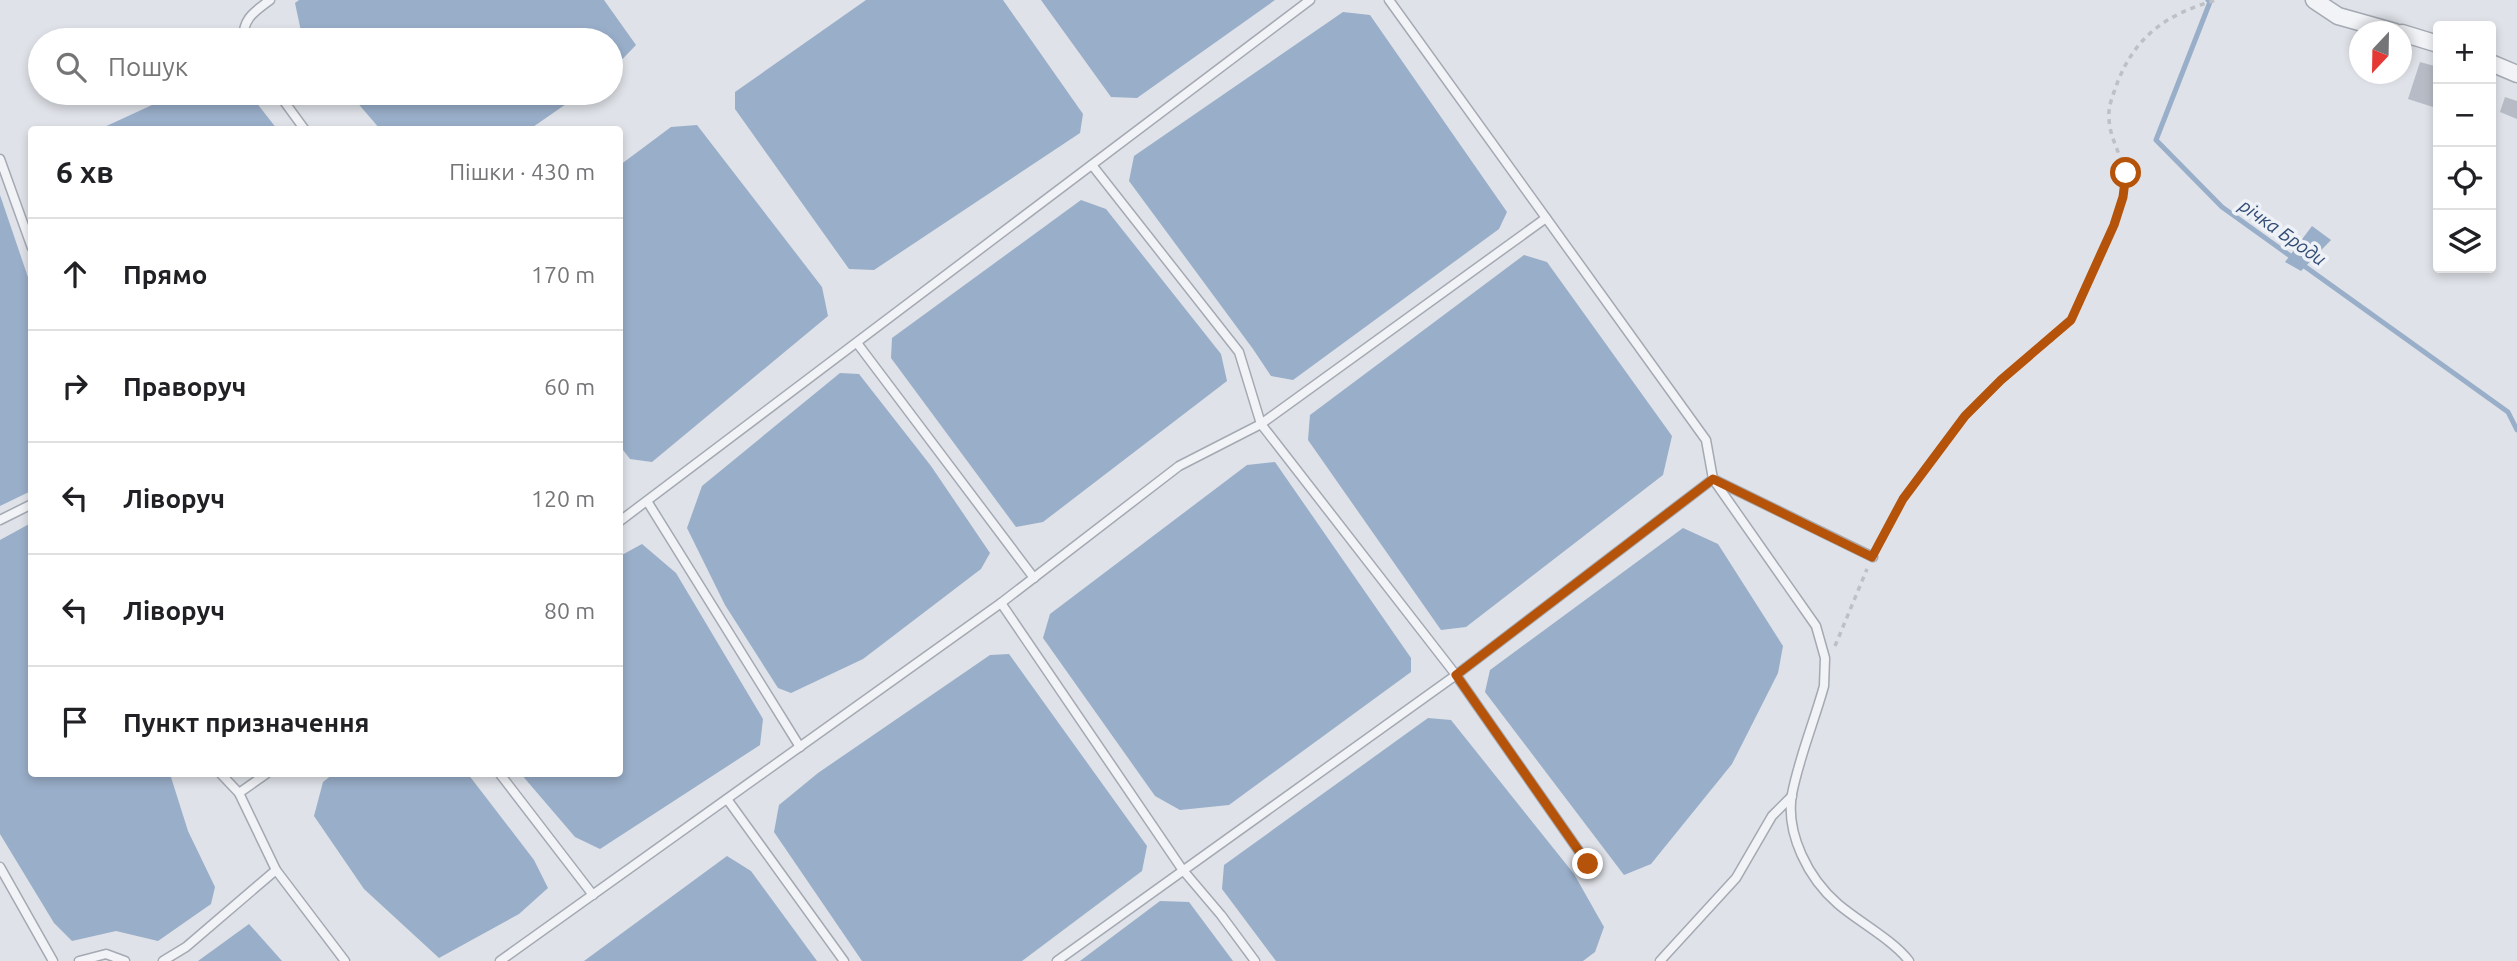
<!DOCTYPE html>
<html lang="uk">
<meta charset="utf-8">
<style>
:root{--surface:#fff;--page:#f6f6f6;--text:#202124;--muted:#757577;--line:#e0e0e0}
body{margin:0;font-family:Ubuntu,sans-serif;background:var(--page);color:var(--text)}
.controls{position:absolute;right:21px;top:21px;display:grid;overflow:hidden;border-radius:7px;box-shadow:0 4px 10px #0003}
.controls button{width:63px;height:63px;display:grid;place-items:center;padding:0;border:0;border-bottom:2px solid var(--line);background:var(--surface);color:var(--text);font:35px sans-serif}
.compass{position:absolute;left:2349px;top:21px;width:63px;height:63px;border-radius:50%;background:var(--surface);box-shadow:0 4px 10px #0003;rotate:202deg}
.stop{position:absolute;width:21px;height:21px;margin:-16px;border:5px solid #b45309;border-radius:50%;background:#fff}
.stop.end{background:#b45309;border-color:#fff;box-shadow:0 2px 7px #0008}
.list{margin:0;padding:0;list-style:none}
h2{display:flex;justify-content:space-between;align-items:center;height:91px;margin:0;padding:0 28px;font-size:30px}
h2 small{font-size:23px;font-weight:400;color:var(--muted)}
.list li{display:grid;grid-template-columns:46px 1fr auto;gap:21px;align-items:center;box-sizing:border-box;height:112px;padding:0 28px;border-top:2px solid var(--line)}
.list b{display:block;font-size:26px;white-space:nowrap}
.list em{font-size:23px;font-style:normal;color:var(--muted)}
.icon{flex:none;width:38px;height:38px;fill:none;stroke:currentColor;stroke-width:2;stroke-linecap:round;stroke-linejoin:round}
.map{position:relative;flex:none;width:2517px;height:961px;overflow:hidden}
.search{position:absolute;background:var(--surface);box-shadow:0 4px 10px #0003;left:28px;top:28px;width:595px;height:77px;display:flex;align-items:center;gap:18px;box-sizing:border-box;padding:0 24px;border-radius:38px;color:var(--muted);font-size:26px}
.panel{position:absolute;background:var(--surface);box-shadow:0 4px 10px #0003;left:28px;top:126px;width:595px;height:651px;border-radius:7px}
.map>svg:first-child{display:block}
.water{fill:#99aec9}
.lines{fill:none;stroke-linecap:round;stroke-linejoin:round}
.stream{stroke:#99aec9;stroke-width:5}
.building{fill:#b6bbc5}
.service-casing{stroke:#a4a9b2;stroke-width:11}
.minor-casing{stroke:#a4a9b2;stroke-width:19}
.path{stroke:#bdc0c7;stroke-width:3.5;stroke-dasharray:5 5;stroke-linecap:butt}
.service{stroke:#f2f3f7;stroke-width:8}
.minor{stroke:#f2f3f7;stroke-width:16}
.route{stroke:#b45309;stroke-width:9}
.labels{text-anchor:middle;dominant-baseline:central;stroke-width:7;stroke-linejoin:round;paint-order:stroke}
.water-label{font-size:19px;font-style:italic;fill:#314b74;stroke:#eef1f6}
</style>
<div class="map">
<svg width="2517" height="961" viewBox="0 0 2517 961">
<rect width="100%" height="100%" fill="#dfe2e8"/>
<g class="water">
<polygon points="299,0 604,0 636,45 611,71 611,40 306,40 302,36 295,3"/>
<polygon points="866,0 1003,0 1083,114 1080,133 874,270 849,269 735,109 735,92"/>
<polygon points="1041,0 1275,0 1137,98 1111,97"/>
<polygon points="1343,12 1370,15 1507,212 1499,229 1293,380 1271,376 1253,349 1129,181 1134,156"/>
<polygon points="178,93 249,93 277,129 100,129"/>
<polygon points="349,93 582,93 530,129 380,129"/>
<polygon points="697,125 822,287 828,316 652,462 630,459 620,446 620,165 671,127"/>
<polygon points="0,195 31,286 31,491 0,506"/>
<polygon points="1081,200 1106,209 1221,354 1227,381 1043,522 1016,527 891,358 892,338"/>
<polygon points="2312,226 2331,240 2301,271 2285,262"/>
<polygon points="1524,255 1547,262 1672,436 1663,475 1466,627 1441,630 1308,440 1310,415"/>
<polygon points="840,373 859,374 931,466 990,553 981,569 863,659 791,693 778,688 725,605 687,528 702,486"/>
<polygon points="1275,462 1411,658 1411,672 1229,805 1180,810 1155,796 1043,638 1050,614 1247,465"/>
<polygon points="31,523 32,774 170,774 188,831 215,887 211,904 158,941 116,931 72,941 54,923 0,834 0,540"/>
<polygon points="1683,528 1718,544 1783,646 1778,673 1732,764 1651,864 1624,875 1485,692 1490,670"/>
<polygon points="642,544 676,573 763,719 760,745 600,849 575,837 521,774 620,774 620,556"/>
<polygon points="1009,654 1147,846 1142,871 1022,961 862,961 774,832 779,805 818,773 990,655"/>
<polygon points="1428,718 1451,720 1574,874 1604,927 1595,952 1583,961 1276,961 1222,889 1224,865"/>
<polygon points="333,774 468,774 534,860 548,888 519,914 439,958 364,889 314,816 323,782"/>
<polygon points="727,856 751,871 817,961 584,961"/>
<polygon points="1160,901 1189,902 1233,961 1080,961"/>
<polygon points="249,924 282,961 198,961"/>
</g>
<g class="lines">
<polyline class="stream" points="2208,0 2210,2 2156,140 2222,207 2508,412 2517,430"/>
</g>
<g class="building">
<polygon points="2420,62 2438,67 2438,91 2433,107 2408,99"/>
<polygon points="2505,97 2517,101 2517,119 2500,112"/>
</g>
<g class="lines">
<g class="service-casing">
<g id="service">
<polyline points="1389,0 1706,440 1713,479 1873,557"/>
<path d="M243,40C243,18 254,12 270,0"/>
<polyline points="278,93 305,130"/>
<polyline points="0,159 32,248"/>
<polyline points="1092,165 1239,352 1261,424 1456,675 1588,864"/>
<polyline points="857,343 1034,578"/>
<polyline points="647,501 800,747"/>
<polyline points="0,520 32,504"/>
<polyline points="620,521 1310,0"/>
<polyline points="1001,603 1182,869 1221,915 1255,961"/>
<polyline points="221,774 239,793 276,870 345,961"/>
<polyline points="500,774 593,895"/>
<polyline points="239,793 266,774"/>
<polyline points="727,799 844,961"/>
<polyline points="0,867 53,961"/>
<polyline points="79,961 106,954 125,961"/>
<polyline points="163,961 186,947 276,870"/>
<polyline points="500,961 1001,603 1179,466 1261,424 1546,218"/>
<path d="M1057,961L1456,675L1713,479L1816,626L1825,658L1824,686C1814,722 1799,758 1792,794C1785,834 1809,879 1838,904C1859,922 1893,940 1909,961"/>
<polyline points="1660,961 1736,878 1772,816 1792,796"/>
</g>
</g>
<g class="minor-casing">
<g id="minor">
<polyline points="2314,0 2338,16 2395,32"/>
<polyline points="2402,33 2438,44"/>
<polyline points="2491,63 2517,74"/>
</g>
</g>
<g class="path">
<path d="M1878,546C1908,486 1950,425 2001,380C2023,360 2052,345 2070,321C2079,311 2083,296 2089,283C2096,265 2105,248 2112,230C2119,214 2129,190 2125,173C2121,154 2109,137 2109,117C2108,105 2114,93 2118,81C2137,34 2168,14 2216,0"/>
<polyline points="1835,646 1867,569"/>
</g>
<use href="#service" class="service"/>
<use href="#minor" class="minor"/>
</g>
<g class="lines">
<polyline class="route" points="1588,864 1456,675 1713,479 1872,557 1903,499 1965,416 2001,380 2071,320 2114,225 2123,197 2126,173"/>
</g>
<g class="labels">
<g class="water-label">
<text transform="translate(2283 232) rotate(35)">річка Броди</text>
</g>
</g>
</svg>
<div class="controls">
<button>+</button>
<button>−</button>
<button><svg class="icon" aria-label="locate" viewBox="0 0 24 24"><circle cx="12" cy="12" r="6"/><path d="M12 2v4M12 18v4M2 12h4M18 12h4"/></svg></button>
<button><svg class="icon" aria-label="layers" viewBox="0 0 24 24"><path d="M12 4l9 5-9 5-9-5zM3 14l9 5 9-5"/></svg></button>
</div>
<svg class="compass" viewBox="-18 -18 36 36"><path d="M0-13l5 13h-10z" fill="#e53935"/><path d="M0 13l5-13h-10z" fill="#757577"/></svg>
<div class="stop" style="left:2126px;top:173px"></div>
<div class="stop end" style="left:1588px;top:864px"></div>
<div class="search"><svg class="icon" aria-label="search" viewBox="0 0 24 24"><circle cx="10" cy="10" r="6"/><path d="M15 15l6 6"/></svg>Пошук</div>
<section class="panel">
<h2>6 хв<small>Пішки · 430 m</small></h2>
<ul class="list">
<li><svg class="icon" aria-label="ahead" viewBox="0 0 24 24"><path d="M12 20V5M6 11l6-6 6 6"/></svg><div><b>Прямо</b></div><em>170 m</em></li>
<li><svg class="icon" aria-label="right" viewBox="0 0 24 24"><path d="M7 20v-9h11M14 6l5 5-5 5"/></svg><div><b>Праворуч</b></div><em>60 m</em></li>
<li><svg class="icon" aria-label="left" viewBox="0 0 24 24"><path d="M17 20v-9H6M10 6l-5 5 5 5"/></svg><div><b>Ліворуч</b></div><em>120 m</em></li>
<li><svg class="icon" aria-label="left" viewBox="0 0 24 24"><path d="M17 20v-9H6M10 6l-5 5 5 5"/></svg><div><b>Ліворуч</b></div><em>80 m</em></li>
<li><svg class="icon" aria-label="arrive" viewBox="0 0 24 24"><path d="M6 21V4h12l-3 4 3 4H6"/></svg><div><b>Пункт призначення</b></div></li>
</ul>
</section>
</div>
